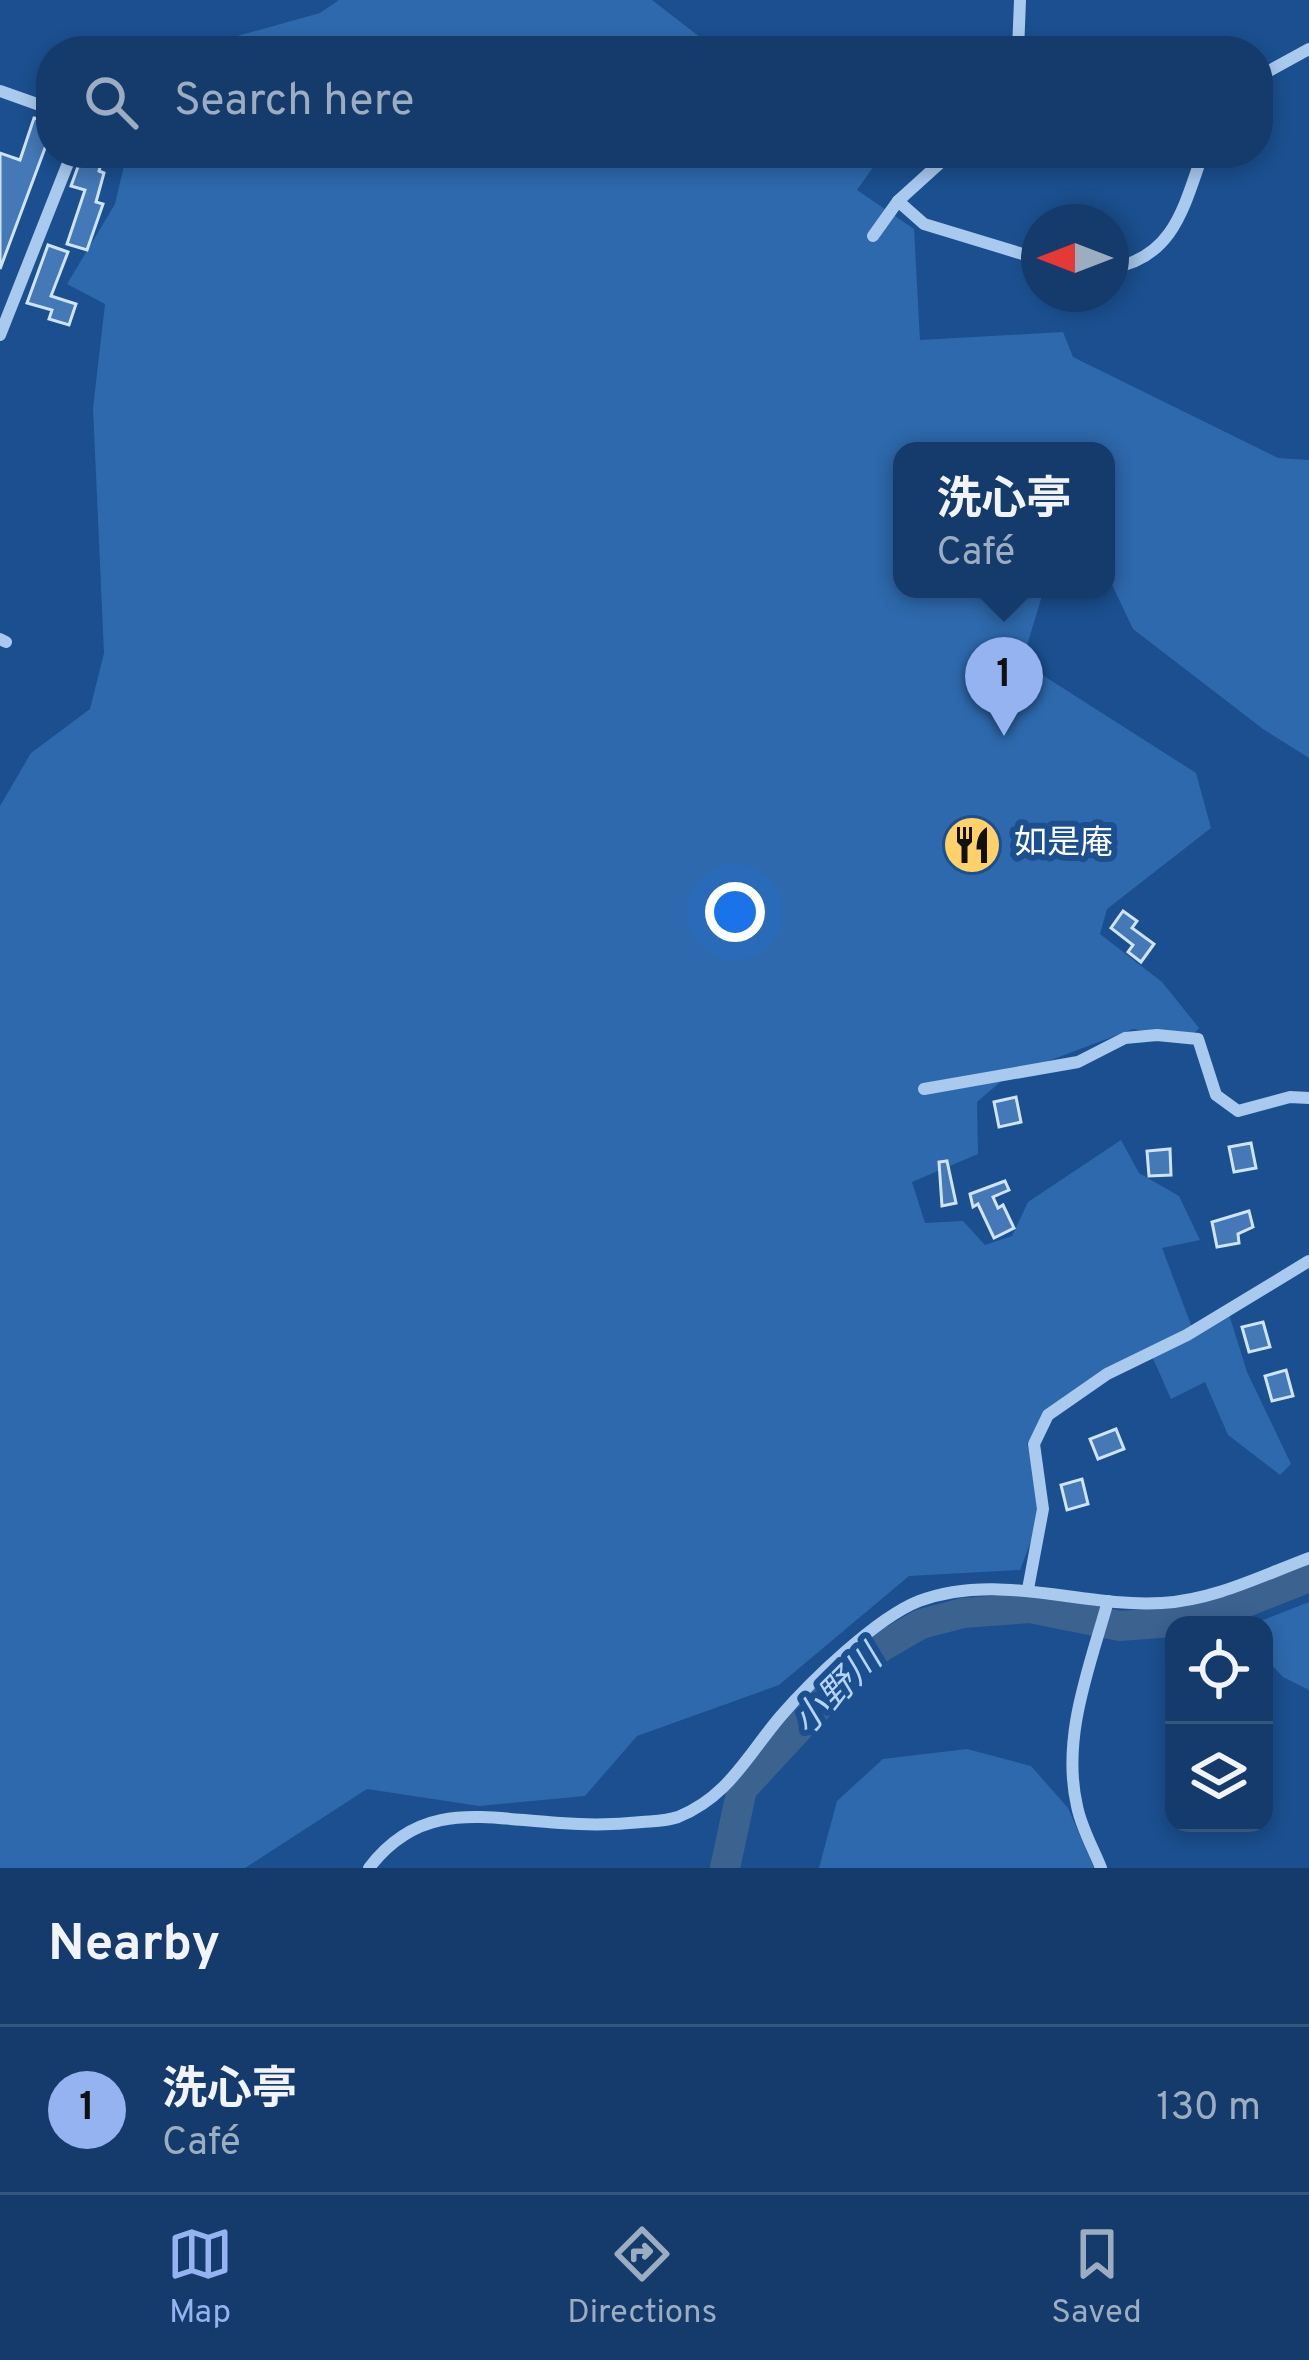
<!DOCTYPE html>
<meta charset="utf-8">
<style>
:root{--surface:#143b6b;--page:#214673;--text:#f1f3f6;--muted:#9dadc1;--line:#33557e;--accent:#95b2f1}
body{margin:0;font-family:Overpass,"Noto Sans JP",sans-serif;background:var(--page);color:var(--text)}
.controls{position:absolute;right:36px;bottom:36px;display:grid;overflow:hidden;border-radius:24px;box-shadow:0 6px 18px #0003}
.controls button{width:108px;height:108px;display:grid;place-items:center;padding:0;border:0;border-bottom:3px solid var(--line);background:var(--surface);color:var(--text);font:60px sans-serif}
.compass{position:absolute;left:1021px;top:204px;width:108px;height:108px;border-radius:50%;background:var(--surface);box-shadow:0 6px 18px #0003;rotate:270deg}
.you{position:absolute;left:735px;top:912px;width:42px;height:42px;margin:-30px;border:9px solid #fff;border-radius:50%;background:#1a73e8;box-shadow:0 0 0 18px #1a73e833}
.badge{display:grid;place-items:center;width:78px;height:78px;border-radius:50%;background:var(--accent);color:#111;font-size:39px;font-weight:700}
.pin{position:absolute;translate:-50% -99px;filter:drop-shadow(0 3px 6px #0008)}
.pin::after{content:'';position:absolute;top:63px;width:42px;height:36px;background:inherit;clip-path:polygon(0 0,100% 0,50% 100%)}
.popup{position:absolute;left:893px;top:442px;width:222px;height:156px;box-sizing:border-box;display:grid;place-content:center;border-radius:24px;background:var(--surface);filter:drop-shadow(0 3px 9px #0005);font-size:39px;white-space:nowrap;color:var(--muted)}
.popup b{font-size:45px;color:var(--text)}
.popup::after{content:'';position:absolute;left:50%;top:100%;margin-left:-24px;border:24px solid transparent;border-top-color:var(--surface)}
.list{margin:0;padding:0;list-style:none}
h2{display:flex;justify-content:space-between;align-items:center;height:156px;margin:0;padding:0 48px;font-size:51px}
h2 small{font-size:39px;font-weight:400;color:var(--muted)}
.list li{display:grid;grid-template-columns:78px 1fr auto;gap:36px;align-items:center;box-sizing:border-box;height:168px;padding:0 48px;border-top:3px solid var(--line)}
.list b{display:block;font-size:45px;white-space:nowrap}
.list p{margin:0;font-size:39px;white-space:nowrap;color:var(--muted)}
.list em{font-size:39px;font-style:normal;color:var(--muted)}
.icon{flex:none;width:66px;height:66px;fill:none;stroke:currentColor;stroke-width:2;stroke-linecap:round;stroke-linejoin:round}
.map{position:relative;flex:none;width:1309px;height:1868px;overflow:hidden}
.search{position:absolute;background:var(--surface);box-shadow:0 6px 18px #0003;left:36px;right:36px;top:36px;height:132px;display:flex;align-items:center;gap:30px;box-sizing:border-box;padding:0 42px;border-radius:48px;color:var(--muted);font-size:45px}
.sheet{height:324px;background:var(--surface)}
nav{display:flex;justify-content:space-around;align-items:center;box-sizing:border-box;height:168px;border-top:3px solid var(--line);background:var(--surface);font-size:33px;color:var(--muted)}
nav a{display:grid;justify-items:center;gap:6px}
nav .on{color:var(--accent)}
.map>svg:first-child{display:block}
.green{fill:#2e69ad}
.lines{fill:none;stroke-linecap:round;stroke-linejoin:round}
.river{stroke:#3c6290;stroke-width:30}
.building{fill:#4478b7;stroke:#cfe3fa;stroke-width:3}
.street{stroke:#a9c9ee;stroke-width:12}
.labels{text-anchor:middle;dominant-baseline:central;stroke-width:12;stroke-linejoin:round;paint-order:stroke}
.poi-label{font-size:33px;fill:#fff;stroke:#1b4f8f;text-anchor:start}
.water-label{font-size:36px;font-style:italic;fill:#b5d3f5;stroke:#1b4f8f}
</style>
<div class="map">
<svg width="1309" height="1868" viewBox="0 0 1309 1868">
<rect width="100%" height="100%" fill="#1b4f8f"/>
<g class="green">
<polygon points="339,0 652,0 718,51 209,51 216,42 320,13"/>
<polygon points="127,153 883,153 857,190 914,229 920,340 1063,332 1073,357 1278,458 1309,460 1309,758 1263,729 1133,629 1106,572 1106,451 902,451 902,589 1044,589 1022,662 1196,773 1211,828 1107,909 1100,934 1162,982 1199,1028 1189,1039 1133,1029 1006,1077 977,1102 978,1154 912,1182 925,1223 963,1221 985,1245 1012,1236 1028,1202 1121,1140 1139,1173 1179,1196 1200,1240 1162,1248 1193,1330 1228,1311 1247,1372 1291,1464 1280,1475 1228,1435 1205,1382 1171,1399 1151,1354 1048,1415 1027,1443 1043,1509 1020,1570 909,1576 779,1685 637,1736 585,1796 479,1806 367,1789 245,1868 0,1868 0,806 31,753 90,709 104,653 93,408 105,304 67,284 115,204"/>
<polygon points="1309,1602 1309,1690 1283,1677 1264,1657 1264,1625 1250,1625"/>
<polygon points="967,1749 1031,1766 1068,1808 1094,1868 819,1868 837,1801 883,1759"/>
</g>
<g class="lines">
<polyline class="river" points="725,1868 742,1789 827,1697 881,1647 921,1624 963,1613 1030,1608 1120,1626 1172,1622 1231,1608 1309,1577"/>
</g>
<g class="building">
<polygon points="34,118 51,123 51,132 0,269 0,153 20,160"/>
<polygon points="83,153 104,153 99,171 104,173 96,202 103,204 87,250 67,244 85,190 71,186"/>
<polygon points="48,245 68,252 51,296 76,304 69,325 49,319 52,310 27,303"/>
<polygon points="1123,911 1137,921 1132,928 1154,944 1141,962 1128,952 1133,945 1111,928"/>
<polygon points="1016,1097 1021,1122 999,1127 994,1102"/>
<polygon points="1251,1143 1256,1168 1234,1172 1229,1147"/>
<polygon points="1170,1149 1171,1175 1149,1176 1147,1151"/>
<polygon points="947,1161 956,1203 942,1206 939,1162"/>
<polygon points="1005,1181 1009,1190 993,1197 998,1208 1003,1205 1014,1228 994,1238 978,1204 973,1207 970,1194"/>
<polygon points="1249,1211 1253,1227 1238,1234 1239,1243 1217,1247 1212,1222"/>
<polygon points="1263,1322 1270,1347 1249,1352 1242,1327"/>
<polygon points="1286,1370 1293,1396 1272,1401 1265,1376"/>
<polygon points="1116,1429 1124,1449 1098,1459 1090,1439"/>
<polygon points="1082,1479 1088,1504 1067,1510 1061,1485"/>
</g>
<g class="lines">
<g class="street">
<polyline points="1018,51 1020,0"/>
<polyline points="1258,77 1309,49"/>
<polyline points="0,91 51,109"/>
<polyline points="898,201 924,224 1039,259"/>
<polyline points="873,236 898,201 951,153"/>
<path d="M1111,268C1174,258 1184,206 1203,153"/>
<polyline points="0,335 72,153"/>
<polyline points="0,639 6,642"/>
<polyline points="924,1089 1078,1062 1125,1038 1157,1035 1198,1039 1216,1095 1238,1111 1290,1097 1309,1098"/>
<polyline points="1028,1589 1043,1509 1034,1444 1048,1415 1107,1374 1187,1335 1309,1261"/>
<path d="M369,1868C422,1798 486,1819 560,1823C587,1825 615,1825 642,1822C654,1821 667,1821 678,1817C728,1797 747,1756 780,1717C810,1682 876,1618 919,1601C999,1571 1081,1608 1162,1603C1214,1600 1261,1576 1309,1558"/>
<path d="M1101,1868C1093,1848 1081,1827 1077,1806C1061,1737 1090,1666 1108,1601"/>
</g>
</g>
<defs>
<g id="restaurant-disc" transform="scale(3)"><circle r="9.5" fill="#ffd166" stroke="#1b4f8f"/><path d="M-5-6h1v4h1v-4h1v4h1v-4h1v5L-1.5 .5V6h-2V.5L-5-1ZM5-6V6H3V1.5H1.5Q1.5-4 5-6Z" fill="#111"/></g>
</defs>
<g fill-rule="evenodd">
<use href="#restaurant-disc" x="972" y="845"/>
</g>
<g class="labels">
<g class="poi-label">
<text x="1014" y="845">如是庵</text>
</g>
<g class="water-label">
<text transform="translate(839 1692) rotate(-45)">小野川</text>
</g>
</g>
</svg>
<div class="controls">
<button><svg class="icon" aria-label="locate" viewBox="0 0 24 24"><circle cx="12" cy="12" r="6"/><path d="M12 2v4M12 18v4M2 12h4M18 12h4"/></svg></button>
<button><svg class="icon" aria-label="layers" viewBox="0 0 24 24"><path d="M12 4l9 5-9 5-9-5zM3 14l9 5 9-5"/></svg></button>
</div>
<svg class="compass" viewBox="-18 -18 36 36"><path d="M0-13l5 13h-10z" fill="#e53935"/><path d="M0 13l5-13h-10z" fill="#9dadc1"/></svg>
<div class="you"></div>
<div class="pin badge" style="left:1004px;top:736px">1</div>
<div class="popup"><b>洗心亭</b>Café</div>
<div class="search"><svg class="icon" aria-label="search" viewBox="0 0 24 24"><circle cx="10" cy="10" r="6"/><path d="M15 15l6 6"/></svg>Search here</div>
</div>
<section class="sheet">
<h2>Nearby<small></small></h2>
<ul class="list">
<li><span class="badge">1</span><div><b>洗心亭</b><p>Café</p></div><em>130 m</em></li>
</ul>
</section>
<nav>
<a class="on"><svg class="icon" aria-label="map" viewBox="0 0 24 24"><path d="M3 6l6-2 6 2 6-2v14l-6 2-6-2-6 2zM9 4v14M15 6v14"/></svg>Map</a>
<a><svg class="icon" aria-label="directions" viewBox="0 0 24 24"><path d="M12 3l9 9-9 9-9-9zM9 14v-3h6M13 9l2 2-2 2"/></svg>Directions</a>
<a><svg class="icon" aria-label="saved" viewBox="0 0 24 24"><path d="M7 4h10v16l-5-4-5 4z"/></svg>Saved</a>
</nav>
